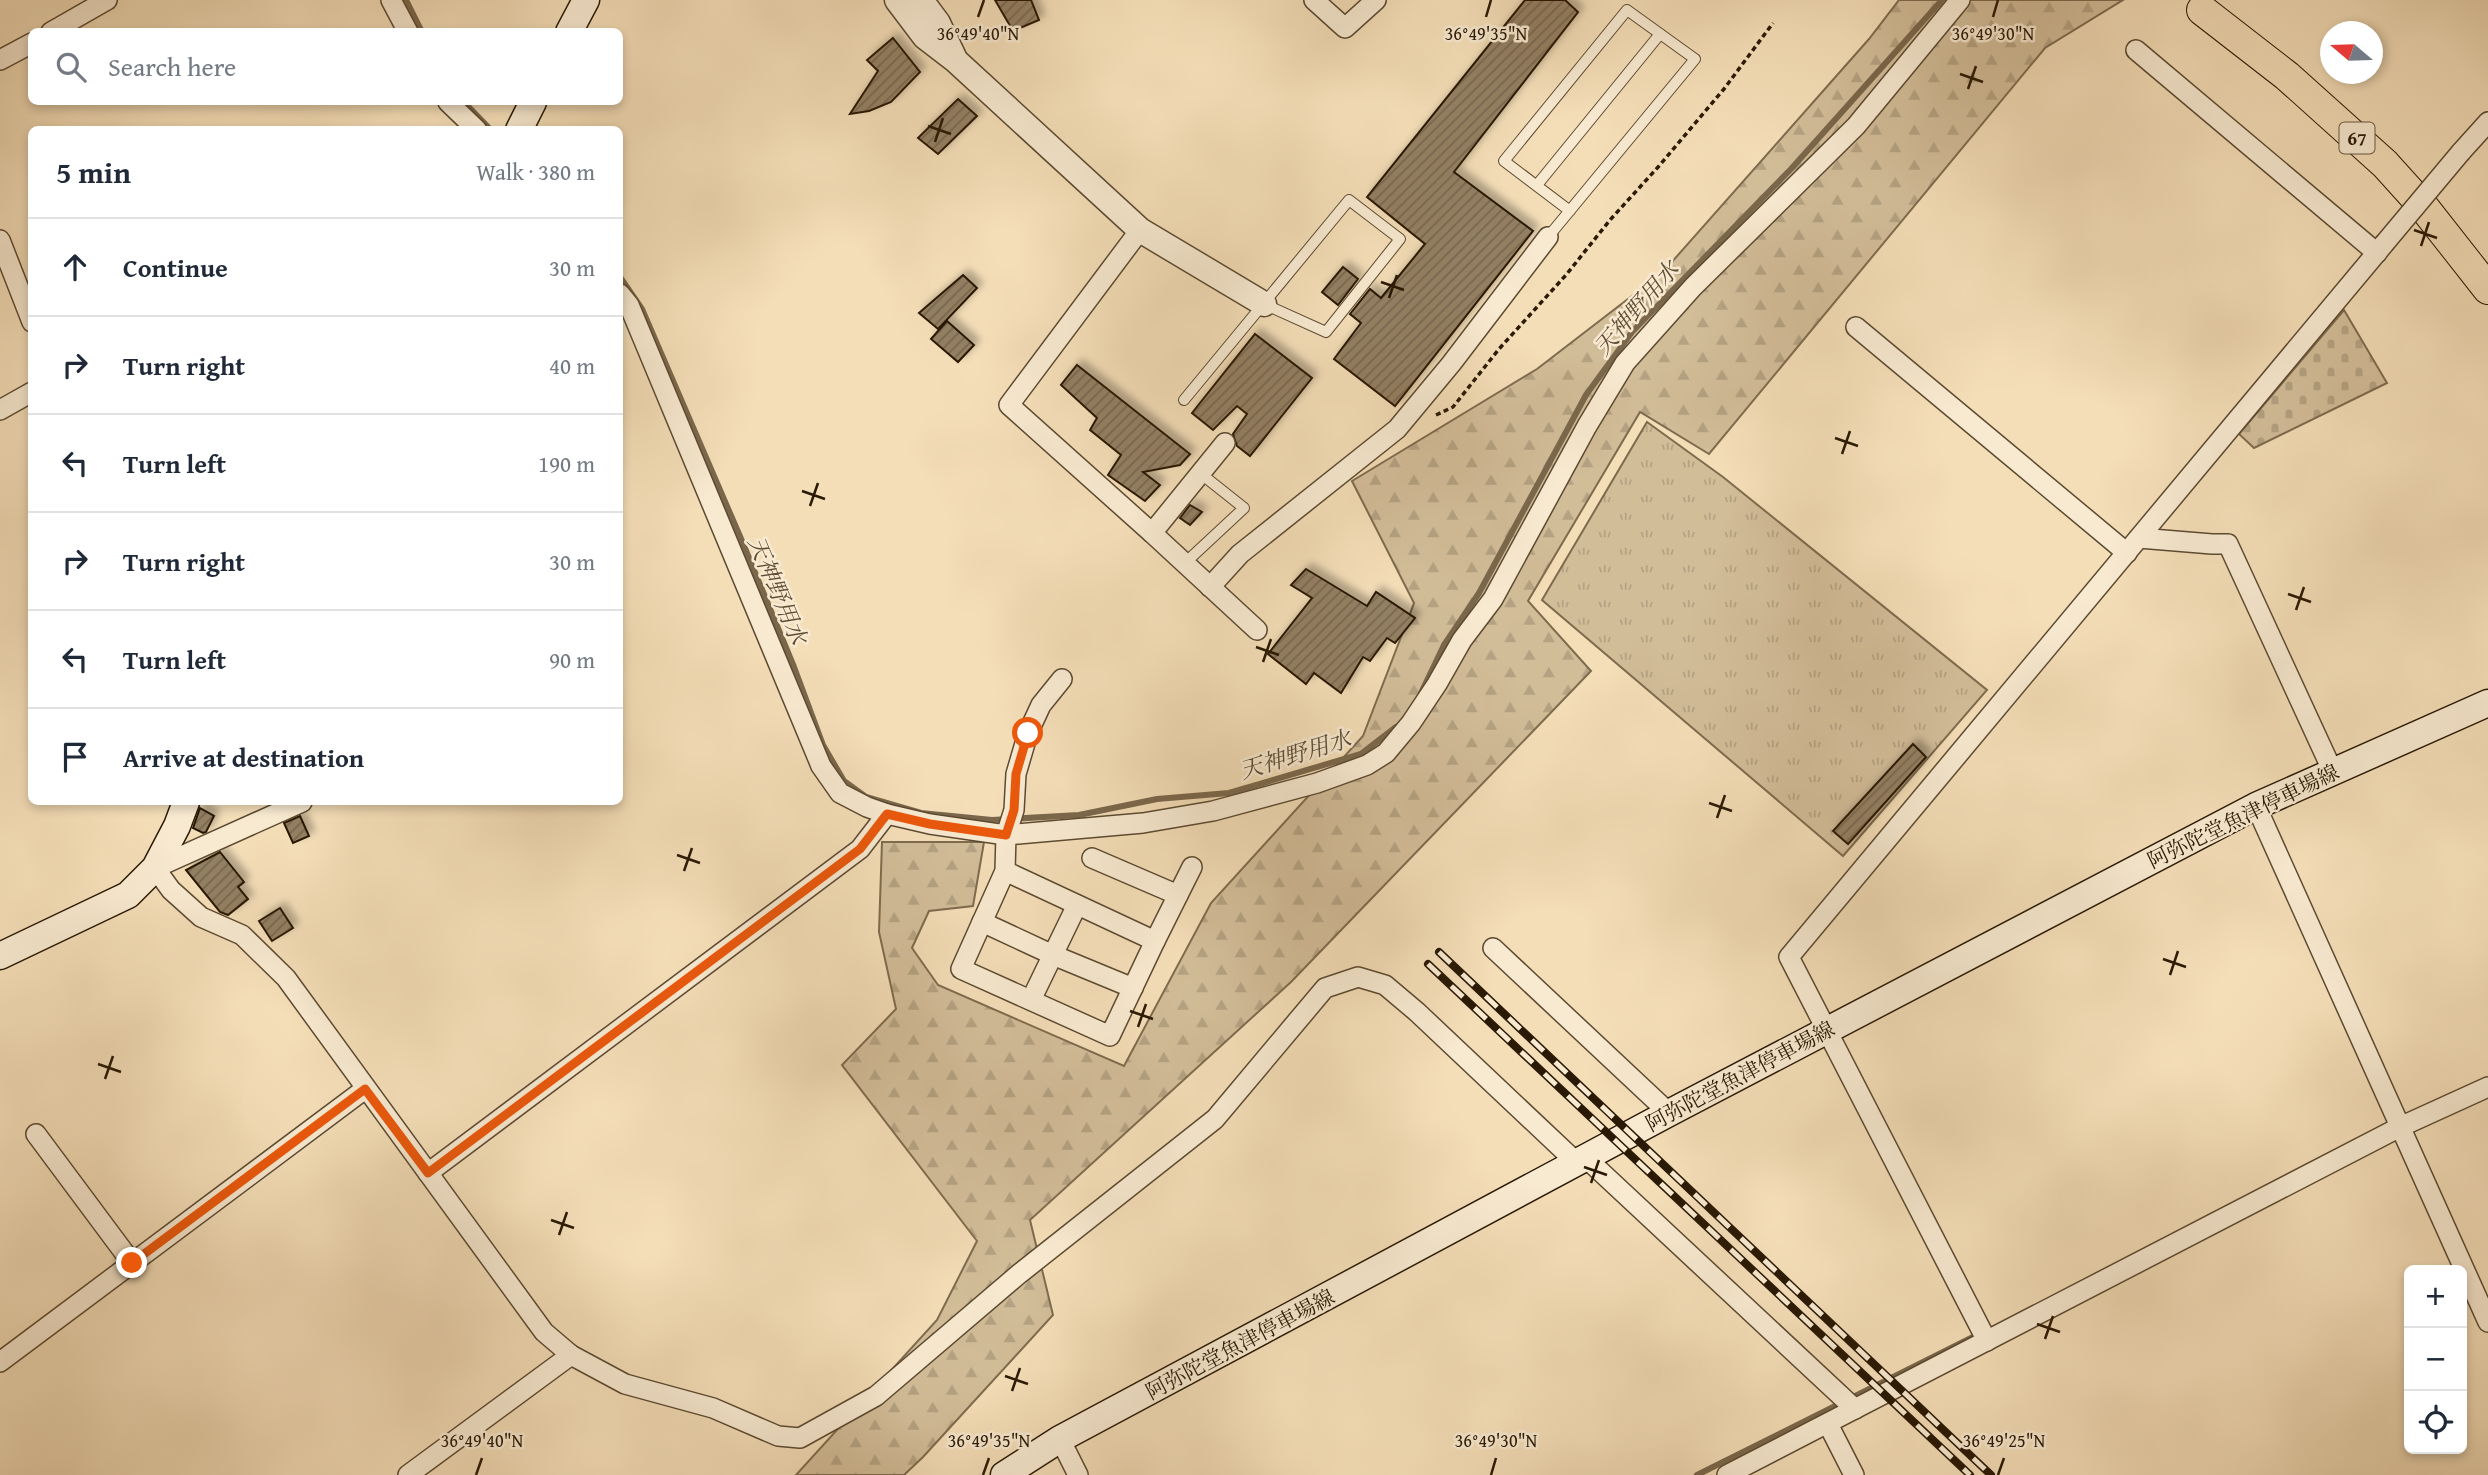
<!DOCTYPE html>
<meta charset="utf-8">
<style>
:root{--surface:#fff;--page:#f6f6f7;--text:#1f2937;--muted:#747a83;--line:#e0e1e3}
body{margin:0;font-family:"Gentium Book Plus","Noto Serif JP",serif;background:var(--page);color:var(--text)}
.controls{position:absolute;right:21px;bottom:21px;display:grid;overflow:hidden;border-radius:10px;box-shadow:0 4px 10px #0003}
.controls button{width:63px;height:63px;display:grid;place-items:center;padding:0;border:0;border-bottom:2px solid var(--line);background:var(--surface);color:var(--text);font:35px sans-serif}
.compass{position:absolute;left:2320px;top:21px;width:63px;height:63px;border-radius:50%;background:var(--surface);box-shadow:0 4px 10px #0003;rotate:289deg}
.stop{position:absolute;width:21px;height:21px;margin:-16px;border:5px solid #ea580c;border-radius:50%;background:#fff}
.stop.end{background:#ea580c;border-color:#fff;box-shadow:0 2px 7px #0008}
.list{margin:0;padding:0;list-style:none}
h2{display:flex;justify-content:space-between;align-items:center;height:91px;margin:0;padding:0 28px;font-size:30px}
h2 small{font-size:23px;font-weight:400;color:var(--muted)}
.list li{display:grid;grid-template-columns:46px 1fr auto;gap:21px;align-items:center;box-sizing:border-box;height:98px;padding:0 28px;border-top:2px solid var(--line)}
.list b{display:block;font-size:26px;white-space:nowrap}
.list em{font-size:23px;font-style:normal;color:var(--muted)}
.icon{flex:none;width:38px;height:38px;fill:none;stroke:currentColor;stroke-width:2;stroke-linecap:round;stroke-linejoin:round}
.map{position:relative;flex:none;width:2488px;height:1475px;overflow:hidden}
.search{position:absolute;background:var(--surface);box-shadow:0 4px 10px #0003;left:28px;top:28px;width:595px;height:77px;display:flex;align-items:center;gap:18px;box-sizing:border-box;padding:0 24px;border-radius:10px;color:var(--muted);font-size:26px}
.panel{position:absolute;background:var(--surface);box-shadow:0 4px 10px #0003;left:28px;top:126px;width:595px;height:679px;border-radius:10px}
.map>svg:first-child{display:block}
.grass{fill:url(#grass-tufts);stroke:#7e6b4e;stroke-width:2}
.forest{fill:url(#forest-firs);stroke:#7e6b4e;stroke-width:2}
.cemetery{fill:url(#cemetery-stones);stroke:#7e6b4e;stroke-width:2}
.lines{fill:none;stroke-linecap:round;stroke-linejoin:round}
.stream{stroke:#7a674b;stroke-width:6}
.building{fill:url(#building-hatch);stroke:#2a1904;stroke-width:2;filter:url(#shadow)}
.service-casing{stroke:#5c4a31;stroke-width:12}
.minor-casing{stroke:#5c4a31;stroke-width:22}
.tertiary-casing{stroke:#5c4a31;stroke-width:27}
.secondary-casing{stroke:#2a1904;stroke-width:29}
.primary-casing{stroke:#2a1904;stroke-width:32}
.path{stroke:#2a1904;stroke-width:3.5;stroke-dasharray:5 3.5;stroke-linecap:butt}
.service{stroke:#f8ead1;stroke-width:10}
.minor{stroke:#f8ead1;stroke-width:19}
.tertiary{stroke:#f8ead1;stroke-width:24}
.secondary{stroke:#f8ead1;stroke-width:26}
.primary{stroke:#f4deb8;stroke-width:30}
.rail-casing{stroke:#2a1904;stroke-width:8}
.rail{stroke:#f8ead1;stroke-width:5;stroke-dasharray:16;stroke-linecap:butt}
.minor-bridge-casing{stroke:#5c4a31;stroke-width:22;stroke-linecap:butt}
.minor-bridge{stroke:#f8ead1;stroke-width:19}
.route{stroke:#ea580c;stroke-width:9}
.ticks{fill:none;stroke:#2a1904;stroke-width:2.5}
.labels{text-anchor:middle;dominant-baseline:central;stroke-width:5;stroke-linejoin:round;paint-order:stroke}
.shield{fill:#f8ead1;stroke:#685842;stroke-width:2}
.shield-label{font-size:19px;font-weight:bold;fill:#2a1904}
.street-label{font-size:21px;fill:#2a1904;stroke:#f8ead1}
.water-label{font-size:23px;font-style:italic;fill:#5f4d34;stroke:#f8ead1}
.ticks-label{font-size:18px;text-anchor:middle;fill:#2a1904;stroke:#f8ead1;stroke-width:5;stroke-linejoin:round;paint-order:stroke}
</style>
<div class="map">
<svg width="2488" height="1475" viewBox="0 0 2488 1475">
<defs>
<pattern id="grass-tufts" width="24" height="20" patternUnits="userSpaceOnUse" patternTransform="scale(1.75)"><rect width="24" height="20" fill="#d2bd99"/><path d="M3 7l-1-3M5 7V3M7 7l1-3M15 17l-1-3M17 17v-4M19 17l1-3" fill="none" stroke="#b4a282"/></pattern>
<pattern id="forest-firs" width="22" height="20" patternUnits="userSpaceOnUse" patternTransform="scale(1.75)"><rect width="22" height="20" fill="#d2bd99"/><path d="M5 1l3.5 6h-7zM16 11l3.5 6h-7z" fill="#b4a282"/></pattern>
<pattern id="cemetery-stones" width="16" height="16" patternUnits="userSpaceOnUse" patternTransform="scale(1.75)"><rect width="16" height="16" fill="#d2bd99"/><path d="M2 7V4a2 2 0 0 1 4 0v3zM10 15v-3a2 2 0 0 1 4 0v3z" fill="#b4a282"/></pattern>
<pattern id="building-hatch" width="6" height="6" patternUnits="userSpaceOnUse" patternTransform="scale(1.75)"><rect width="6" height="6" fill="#937f62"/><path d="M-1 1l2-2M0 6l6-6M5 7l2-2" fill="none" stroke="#78674f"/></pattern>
<filter id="shadow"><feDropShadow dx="5.5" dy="-5.5" stdDeviation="3.5" flood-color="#0004"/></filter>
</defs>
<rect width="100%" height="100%" fill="#f4deb8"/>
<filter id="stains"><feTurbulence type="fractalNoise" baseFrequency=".00286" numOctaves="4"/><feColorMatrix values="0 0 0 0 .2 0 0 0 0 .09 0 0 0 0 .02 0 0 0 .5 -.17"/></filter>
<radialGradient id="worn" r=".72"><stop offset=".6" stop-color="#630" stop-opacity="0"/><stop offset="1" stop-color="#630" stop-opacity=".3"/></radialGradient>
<polygon class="grass" points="1647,422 1723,477 1987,690 1843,856 1542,600"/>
<polygon class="forest" points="1899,0 2123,0 2045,48 1709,454 1640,412 1528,601 1591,671 1291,982 1030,1220 1053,1315 923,1457 904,1475 796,1475 937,1320 977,1241 842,1065 896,1009 879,932 882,842 984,842 973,906 929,911 912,948 938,985 1124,1066 1211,903 1363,736 1414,603 1352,481 1537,369 1663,272 1869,39"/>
<polygon class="cemetery" points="2344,310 2387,383 2254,448 2239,434"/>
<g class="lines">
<g class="stream">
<polyline points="406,0 422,32"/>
<polyline points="464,102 491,130"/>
<polyline points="620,277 642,309 742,541 794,667 823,745 844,781 866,797 921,813 992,820 1079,815 1157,799 1229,793 1361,754 1396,727"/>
<polyline points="1421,693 1444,645 1479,593 1586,395 1632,332 1791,169 1942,0"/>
<polyline points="1697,1475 1979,1334"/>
</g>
</g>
<g class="building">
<polygon points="995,0 1031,0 1039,20 1013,31"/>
<polygon points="1525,0 1565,0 1578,12 1454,172 1533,231 1395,406 1334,359 1361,323 1350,314 1370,289 1381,298 1425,244 1367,197"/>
<polygon points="893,38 920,72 891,102 869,111 850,114 878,71 867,60"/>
<polygon points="958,99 977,116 938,154 918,138"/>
<polygon points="1343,267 1358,279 1338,305 1322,292"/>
<polygon points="963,275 977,288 938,329 919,313"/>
<polygon points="947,321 974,345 958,362 931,339"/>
<polygon points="1255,334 1312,378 1250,456 1237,446 1233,434 1247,414 1237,406 1213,430 1192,413"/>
<polygon points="1077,365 1190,454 1180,465 1143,472 1160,485 1145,501 1108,475 1121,455 1090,430 1097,418 1061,385"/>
<polygon points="1190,505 1202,512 1190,525 1180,518"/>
<polygon points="1306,569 1367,606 1376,592 1415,618 1395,643 1387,638 1370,661 1363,657 1341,693 1314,673 1306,684 1268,654 1312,598 1291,585"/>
<polygon points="1913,744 1926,757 1848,844 1833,831"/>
<polygon points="200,808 214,816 206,832 203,833 193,828"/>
<polygon points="300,816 309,836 293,843 284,823"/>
<polygon points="220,852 244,882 238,887 248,899 228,915 220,912 186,870"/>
<polygon points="280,908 293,928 272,941 259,921"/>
</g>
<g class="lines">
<g class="service-casing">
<g id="service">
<polyline points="1537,185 1660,34"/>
<polyline points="1548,237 1695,59 1627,10 1504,161 1570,211"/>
<polyline points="1184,400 1349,200 1400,239 1326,332 1264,304"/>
<polyline points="1185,563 1244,508 1200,473"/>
</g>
</g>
<g class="minor-casing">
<g id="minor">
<polyline points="391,0 408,32"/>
<polyline points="1314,0 1345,28 1376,0"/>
<polyline points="51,32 107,0"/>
<polyline points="2136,50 2377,253"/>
<polyline points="0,60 32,43"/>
<polyline points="448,102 477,130"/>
<polyline points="2461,152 2488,122"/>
<polyline points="1140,230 1009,405 1152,533 1225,443"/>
<polyline points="0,240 32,322"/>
<polyline points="1856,327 2127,553"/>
<polyline points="0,410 32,392"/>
<polyline points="1152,533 1257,630"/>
<polyline points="2139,538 2212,544 2228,544 2333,772"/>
<polyline points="1210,587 1240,554 1397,429 1451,364 1548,237"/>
<polyline points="302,802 155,868 171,890 201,917 242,935 286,978 544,1332 571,1355 625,1384 713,1408 778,1436 800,1438 876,1396 1019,1274 1215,1119 1325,988 1358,977 1385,985 1417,1012 1576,1162"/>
<polyline points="2256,806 2488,1322"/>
<polyline points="887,814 930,824 1006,835 1014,810 1016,774 1028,733 1041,705 1062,679"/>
<polyline points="1092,858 1178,895"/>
<polyline points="1005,871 1155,941 1110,1036 961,969 1005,871 1006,835 1143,823 1213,811 1317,783 1367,765 1386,753 1411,723 1437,684 1462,640 1493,599 1587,426 1625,363 1693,287 1856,126 1960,0"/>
<polyline points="982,922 1053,955 1133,988"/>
<polyline points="1155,941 1192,867"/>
<polyline points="1493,948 1669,1113"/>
<polyline points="1031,1000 1077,905"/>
<polyline points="36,1134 132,1263"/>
<polyline points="1586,1158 1855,1409"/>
<polyline points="428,1173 860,849 887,814 867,807 840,793 821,766 629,305 620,294"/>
<polyline points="1987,1341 1789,957 2384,244"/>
<polyline points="0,1362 365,1089"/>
<polyline points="1828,1424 1854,1475"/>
<polyline points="1060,1439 1078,1475"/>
<polyline points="408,1475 571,1355"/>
<polyline points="1727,1475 2400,1127 2488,1087"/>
</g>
</g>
<g class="tertiary-casing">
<g id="tertiary">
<polyline points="897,0 925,37 955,60 1140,230 1264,304"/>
<polyline points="921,0 938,23 954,57"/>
</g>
</g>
<g class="secondary-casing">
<g id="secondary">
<polyline points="569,32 586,0"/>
<polyline points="519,130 533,102"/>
<polyline points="0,956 128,895 155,868 177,826 186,802"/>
<polyline points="1004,1475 1060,1439 1669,1113 2256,806 2488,703"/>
</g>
</g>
<g class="primary-casing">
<polyline id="primary" points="2202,10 2287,76 2385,164 2422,205 2488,289"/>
</g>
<polyline class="path" points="1436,415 1453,407 1499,349 1566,275 1610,220 1659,166 1724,89 1773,23"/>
<use href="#service" class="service"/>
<use href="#minor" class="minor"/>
<use href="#tertiary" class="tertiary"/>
<use href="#secondary" class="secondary"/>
<use href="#primary" class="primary"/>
<g class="rail-casing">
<g id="rail">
<polyline points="1439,952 1991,1475"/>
<polyline points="1428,964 1970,1475"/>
</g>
</g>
<use href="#rail" class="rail"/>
<g class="minor-bridge-casing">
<polyline id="minor-bridge" points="2384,244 2461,152"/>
</g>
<use href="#minor-bridge" class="minor-bridge"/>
</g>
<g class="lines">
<polyline class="route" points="132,1263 365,1089 428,1173 860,849 887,814 930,824 1006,835 1014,810 1016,774 1028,733"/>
</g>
<path class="ticks" d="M978,17L984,0M1486,17L1491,0M1993,17L1998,0M1960,74L1983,82M1968,89L1976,66M928,126L951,134M935,142L943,118M2414,230L2437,238M2421,246L2429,222M1381,282L1404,290M1389,298L1397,275M1835,438L1858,446M1842,454L1850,431M802,491L825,499M810,506L818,483M2288,594L2311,602M2296,610L2304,587M1256,647L1279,655M1263,662L1271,639M1709,803L1732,811M1717,818L1725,795M677,855L700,863M684,871L692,848M2163,959L2186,967M2170,975L2178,951M1130,1011L1153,1019M1138,1027L1146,1004M98,1064L121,1072M105,1079L113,1056M1584,1167L1607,1175M1591,1183L1599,1160M551,1220L574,1228M559,1235L567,1212M2037,1324L2060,1332M2045,1339L2053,1316M1005,1376L1028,1384M1012,1391L1020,1368M476,1475L482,1458M983,1475L989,1458M1491,1475L1496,1458M1998,1475L2004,1458"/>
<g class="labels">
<rect class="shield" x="2339.5" y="122.5" width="35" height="31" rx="5"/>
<g class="shield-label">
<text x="2357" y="138">67</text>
</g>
<g class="street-label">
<text transform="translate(2243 816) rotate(-26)">阿弥陀堂魚津停車場線</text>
<text transform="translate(1740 1076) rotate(-28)">阿弥陀堂魚津停車場線</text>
<text transform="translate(1240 1344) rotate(-28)">阿弥陀堂魚津停車場線</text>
</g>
<g class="water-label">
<text transform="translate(1636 308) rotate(-49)">天神野用水</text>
<text transform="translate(778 590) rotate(67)">天神野用水</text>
<text transform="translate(1295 754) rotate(-17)">天神野用水</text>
</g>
</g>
<g class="ticks-label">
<text x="978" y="40">36°49'40"N</text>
<text x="1486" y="40">36°49'35"N</text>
<text x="1993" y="40">36°49'30"N</text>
<text x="482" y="1447">36°49'40"N</text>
<text x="989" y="1447">36°49'35"N</text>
<text x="1496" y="1447">36°49'30"N</text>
<text x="2004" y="1447">36°49'25"N</text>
</g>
<rect width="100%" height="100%" filter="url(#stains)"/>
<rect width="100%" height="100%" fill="url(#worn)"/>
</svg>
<div class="controls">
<button>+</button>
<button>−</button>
<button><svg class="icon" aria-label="locate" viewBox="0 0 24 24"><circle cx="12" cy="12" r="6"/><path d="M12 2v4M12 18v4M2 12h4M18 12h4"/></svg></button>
</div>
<svg class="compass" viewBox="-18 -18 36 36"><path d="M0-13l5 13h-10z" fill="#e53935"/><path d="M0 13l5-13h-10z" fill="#747a83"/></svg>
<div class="stop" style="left:1028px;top:733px"></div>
<div class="stop end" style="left:132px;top:1263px"></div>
<div class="search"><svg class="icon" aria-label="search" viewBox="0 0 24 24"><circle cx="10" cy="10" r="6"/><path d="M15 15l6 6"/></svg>Search here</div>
<section class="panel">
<h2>5 min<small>Walk · 380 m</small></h2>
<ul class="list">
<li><svg class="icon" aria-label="ahead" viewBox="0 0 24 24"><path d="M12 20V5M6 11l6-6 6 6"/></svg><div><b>Continue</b></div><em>30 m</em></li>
<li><svg class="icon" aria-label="right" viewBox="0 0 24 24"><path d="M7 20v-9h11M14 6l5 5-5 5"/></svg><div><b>Turn right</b></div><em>40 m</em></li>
<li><svg class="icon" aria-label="left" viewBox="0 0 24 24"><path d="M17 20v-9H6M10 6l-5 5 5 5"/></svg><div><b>Turn left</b></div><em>190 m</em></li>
<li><svg class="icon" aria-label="right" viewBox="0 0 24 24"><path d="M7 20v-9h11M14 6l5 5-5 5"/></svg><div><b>Turn right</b></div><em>30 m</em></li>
<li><svg class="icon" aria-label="left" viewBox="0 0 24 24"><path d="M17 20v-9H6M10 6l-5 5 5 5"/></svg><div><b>Turn left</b></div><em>90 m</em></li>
<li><svg class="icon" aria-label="arrive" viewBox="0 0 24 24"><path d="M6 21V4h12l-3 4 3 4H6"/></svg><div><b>Arrive at destination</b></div></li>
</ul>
</section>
</div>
